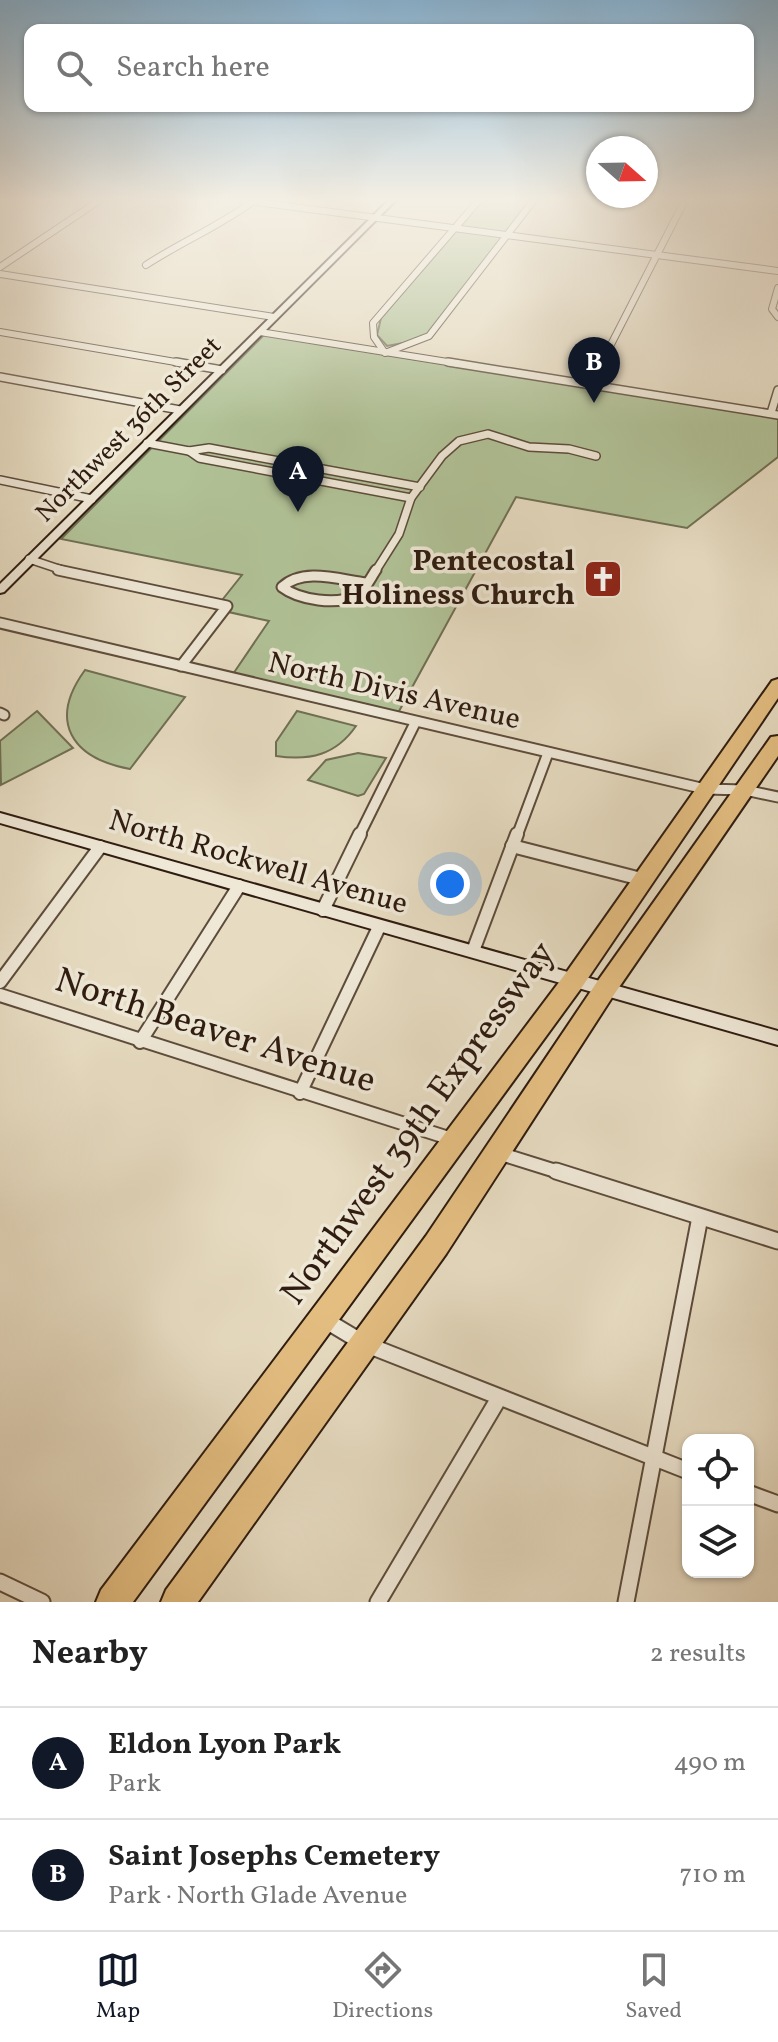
<!DOCTYPE html>
<meta charset="utf-8">
<style>
:root{--surface:#fff;--page:#f2f2f2;--text:#222;--muted:#767676;--line:#e0e0e0;--accent:#111827}
body{margin:0;font-family:Vollkorn,serif;background:var(--page);color:var(--text)}
.controls{position:absolute;right:24px;bottom:24px;display:grid;overflow:hidden;border-radius:16px;box-shadow:0 2px 6px #0004}
.controls button{width:72px;height:72px;display:grid;place-items:center;padding:0;border:0;border-bottom:2px solid var(--line);background:var(--surface);color:var(--text);font:40px sans-serif}
.compass{position:absolute;left:586px;top:136px;width:72px;height:72px;border-radius:50%;background:var(--surface);box-shadow:0 2px 6px #0004;rotate:110deg}
.you{position:absolute;left:450px;top:884px;width:28px;height:28px;margin:-20px;border:6px solid #fff;border-radius:50%;background:#1a73e8;box-shadow:0 0 0 12px #1a73e833}
.badge{display:grid;place-items:center;width:52px;height:52px;border-radius:50%;background:var(--accent);color:#fff;font-size:26px;font-weight:700}
.pin{position:absolute;translate:-50% -66px;filter:drop-shadow(0 2px 4px #0008)}
.pin::after{content:'';position:absolute;top:42px;width:28px;height:24px;background:inherit;clip-path:polygon(0 0,100% 0,50% 100%)}
.list{margin:0;padding:0;list-style:none}
h2{display:flex;justify-content:space-between;align-items:center;height:104px;margin:0;padding:0 32px;font-size:34px}
h2 small{font-size:26px;font-weight:400;color:var(--muted)}
.list li{display:grid;grid-template-columns:52px 1fr auto;gap:24px;align-items:center;box-sizing:border-box;height:112px;padding:0 32px;border-top:2px solid var(--line)}
.list b{display:block;font-size:30px;white-space:nowrap}
.list p{margin:0;font-size:26px;white-space:nowrap;color:var(--muted)}
.list em{font-size:26px;font-style:normal;color:var(--muted)}
.icon{flex:none;width:44px;height:44px;fill:none;stroke:currentColor;stroke-width:2;stroke-linecap:round;stroke-linejoin:round}
.map{position:relative;flex:none;width:778px;height:1602px;overflow:hidden}
.search{position:absolute;background:var(--surface);box-shadow:0 2px 6px #0004;left:24px;right:24px;top:24px;height:88px;display:flex;align-items:center;gap:20px;box-sizing:border-box;padding:0 28px;border-radius:16px;color:var(--muted);font-size:30px}
.sheet{height:328px;background:var(--surface)}
nav{display:flex;justify-content:space-around;align-items:center;box-sizing:border-box;height:112px;border-top:2px solid var(--line);background:var(--surface);font-size:22px;color:var(--muted)}
nav a{display:grid;justify-items:center;gap:4px}
nav .on{color:var(--accent)}
.map>svg:first-child{display:block}
.green{fill:#b1c297;stroke:#706f54;stroke-width:2}
.lines{fill:none;stroke-linecap:round;stroke-linejoin:round}
.street-far4-casing{stroke:#5d4c3c;stroke-width:8}
.street-far3-casing{stroke:#5d4c3c;stroke-width:10}
.street-far2-casing{stroke:#5d4c3c;stroke-width:13}
.street-far1-casing{stroke:#5d4c3c;stroke-width:16}
.street-casing{stroke:#5d4c3c;stroke-width:19}
.secondary-casing{stroke:#2f1c10;stroke-width:4}
.highway-casing{stroke:#2f1c10;stroke-width:4}
.street-far4{stroke:#efe8d7;stroke-width:6}
.street-far3{stroke:#efe8d7;stroke-width:7}
.street-far2{stroke:#efe8d7;stroke-width:9}
.street-far1{stroke:#efe8d7;stroke-width:12}
.street{stroke:#efe8d7;stroke-width:15}
.secondary{fill:#efe8d7;fill-rule:evenodd}
.highway{fill:#e4be81;fill-rule:evenodd}
.labels{text-anchor:middle;dominant-baseline:central;stroke-width:7;stroke-linejoin:round;paint-order:stroke}
.far-street-label{font-size:26px;fill:#2f1c10;stroke:#efe8d7}
.poi-label{font-size:30px;font-weight:bold;fill:#2f1c10;stroke:#efe8d7;text-anchor:end}
.street-label{font-size:30px;fill:#2f1c10;stroke:#efe8d7}
.near-street-label{font-size:36px;fill:#2f1c10;stroke:#efe8d7}
</style>
<div class="map">
<svg width="778" height="1602" viewBox="0 0 778 1602">
<rect width="100%" height="100%" fill="#e7dcc2"/>
<filter id="stains"><feTurbulence type="fractalNoise" baseFrequency=".0025" numOctaves="4"/><feColorMatrix values="0 0 0 0 .2 0 0 0 0 .09 0 0 0 0 .02 0 0 0 .5 -.17"/></filter>
<radialGradient id="worn" r=".72"><stop offset=".6" stop-color="#630" stop-opacity="0"/><stop offset="1" stop-color="#630" stop-opacity=".3"/></radialGradient>
<g class="green">
<polygon points="483,200 530,200 431,332 419,340 387,346 377,335 381,318"/>
<polygon points="264,335 778,418 778,457 687,528 516,497 398,713 233,674 269,621 215,609 242,575 61,539"/>
<path d="M85,670L185,697L130,769C71,758 48,721 85,670Z"/>
<polygon points="37,711 73,748 1,785 0,741"/>
<path d="M297,711L356,726C336,755 310,761 276,756V742Z"/>
<polygon points="358,753 386,758 364,794 358,796 308,780 326,760"/>
</g>
<g class="lines">
<g class="street-far4-casing">
<g id="street-far4">
<polyline points="241,200 778,271"/>
<polyline points="479,200 373,323 374,337 385,353 429,336 534,200"/>
<path d="M146,265C181,242 218,227 252,202"/>
<polyline points="0,267 100,200"/>
<polyline points="0,274 274,317"/>
<polyline points="778,288 772,309 778,317"/>
<polyline points="0,332 187,364"/>
<polyline points="260,332 460,364"/>
<polyline points="601,364 685,200"/>
</g>
</g>
<g class="street-far3-casing">
<g id="street-far3">
<polyline points="176,362 222,370"/>
<polyline points="448,362 778,415"/>
<polyline points="0,377 180,410"/>
<polyline points="590,385 602,362"/>
<polyline points="771,413 778,390"/>
<polyline points="147,443 189,451 209,448 420,487"/>
<polyline points="189,451 199,458 411,498"/>
<polyline points="0,480 92,499"/>
<polyline points="29,559 68,572"/>
<polyline points="375,572 399,534 411,498 442,456 459,441 488,434 529,447 569,449 596,456"/>
</g>
</g>
<g class="street-far2-casing">
<g id="street-far2">
<polyline points="58,570 227,606 181,666"/>
<path d="M367,583C340,580 304,567 282,587C299,600 337,606 357,595C365,591 371,577 376,570"/>
<polyline points="0,623 705,789 745,790 778,797"/>
<polyline points="0,713 4,715"/>
<polyline points="359,836 415,723"/>
<polyline points="517,836 548,753"/>
</g>
</g>
<g class="street-far1-casing">
<g id="street-far1">
<polyline points="512,846 645,880"/>
<polyline points="323,910 360,834"/>
<polyline points="473,951 517,834"/>
<polyline points="0,982 100,847"/>
<polyline points="0,995 455,1140"/>
<polyline points="140,1042 239,886"/>
<polyline points="300,1093 379,927"/>
<polyline points="498,1153 562,1173"/>
</g>
</g>
<g class="street-casing">
<g id="street">
<polyline points="556,1171 778,1241"/>
<polyline points="325,1320 365,1344 688,1471"/>
<polyline points="748,1493 778,1504"/>
<polyline points="0,1582 42,1602"/>
<polyline points="378,1602 499,1398"/>
<polyline points="626,1602 700,1217"/>
</g>
</g>
<g class="secondary-casing">
<g id="secondary">
<polygon points="389,200 396,200 4,592 0,593 0,584"/>
<polygon points="0,813 778,1031 778,1045 0,823"/>
</g>
</g>
<g class="highway-casing">
<g id="highway">
<polygon points="778,679 778,698 582,987 133,1602 96,1602 101,1590 566,973 772,681"/>
<polygon points="778,736 778,756 613,996 446,1254 198,1602 161,1602 166,1590 426,1236 597,982 771,737"/>
</g>
</g>
<use href="#street-far4" class="street-far4"/>
<use href="#street-far3" class="street-far3"/>
<use href="#street-far2" class="street-far2"/>
<use href="#street-far1" class="street-far1"/>
<use href="#street" class="street"/>
<use href="#secondary" class="secondary"/>
<use href="#highway" class="highway"/>
</g>
<linearGradient id="sky" x2="0" y2="1"><stop stop-color="#89b6d7"/><stop offset="0.47" stop-color="#f4efe4"/><stop offset="1" stop-color="#f4efe4" stop-opacity="0"/></linearGradient>
<rect width="778" height="425" fill="url(#sky)"/>
<defs>
<g id="church-square" transform="scale(2)"><rect x="-9" y="-9" width="18" height="18" rx="4" fill="#8f2418" stroke="#efe8d7"/><path d="M-1.2-6h2.4v3.5h3.3v2.4h-3.3V6h-2.4V-.1h-3.3v-2.4h3.3Z" fill="#fff"/></g>
</defs>
<g fill-rule="evenodd">
<use href="#church-square" x="603" y="579"/>
</g>
<g class="labels">
<g class="far-street-label">
<text transform="translate(129 430) rotate(-45)">Northwest 36th Street</text>
</g>
<g class="poi-label">
<text x="575" y="562">Pentecostal<tspan x="575" dy="34">Holiness Church</tspan></text>
</g>
<g class="street-label">
<text transform="translate(394 692) rotate(13)">North Divis Avenue</text>
<text transform="translate(258 863) rotate(16)">North Rockwell Avenue</text>
</g>
<g class="near-street-label">
<text transform="translate(215 1032) rotate(18)">North Beaver Avenue</text>
<text transform="translate(419 1124) rotate(-54)">Northwest 39th Expressway</text>
</g>
</g>
<rect width="100%" height="100%" filter="url(#stains)"/>
<rect width="100%" height="100%" fill="url(#worn)"/>
</svg>
<div class="controls">
<button><svg class="icon" aria-label="locate" viewBox="0 0 24 24"><circle cx="12" cy="12" r="6"/><path d="M12 2v4M12 18v4M2 12h4M18 12h4"/></svg></button>
<button><svg class="icon" aria-label="layers" viewBox="0 0 24 24"><path d="M12 4l9 5-9 5-9-5zM3 14l9 5 9-5"/></svg></button>
</div>
<svg class="compass" viewBox="-18 -18 36 36"><path d="M0-13l5 13h-10z" fill="#e53935"/><path d="M0 13l5-13h-10z" fill="#767676"/></svg>
<div class="you"></div>
<div class="pin badge" style="left:298px;top:512px">A</div>
<div class="pin badge" style="left:594px;top:403px">B</div>
<div class="search"><svg class="icon" aria-label="search" viewBox="0 0 24 24"><circle cx="10" cy="10" r="6"/><path d="M15 15l6 6"/></svg>Search here</div>
</div>
<section class="sheet">
<h2>Nearby<small>2 results</small></h2>
<ul class="list">
<li><span class="badge">A</span><div><b>Eldon Lyon Park</b><p>Park</p></div><em>490 m</em></li>
<li><span class="badge">B</span><div><b>Saint Josephs Cemetery</b><p>Park · North Glade Avenue</p></div><em>710 m</em></li>
</ul>
</section>
<nav>
<a class="on"><svg class="icon" aria-label="map" viewBox="0 0 24 24"><path d="M3 6l6-2 6 2 6-2v14l-6 2-6-2-6 2zM9 4v14M15 6v14"/></svg>Map</a>
<a><svg class="icon" aria-label="directions" viewBox="0 0 24 24"><path d="M12 3l9 9-9 9-9-9zM9 14v-3h6M13 9l2 2-2 2"/></svg>Directions</a>
<a><svg class="icon" aria-label="saved" viewBox="0 0 24 24"><path d="M7 4h10v16l-5-4-5 4z"/></svg>Saved</a>
</nav>
